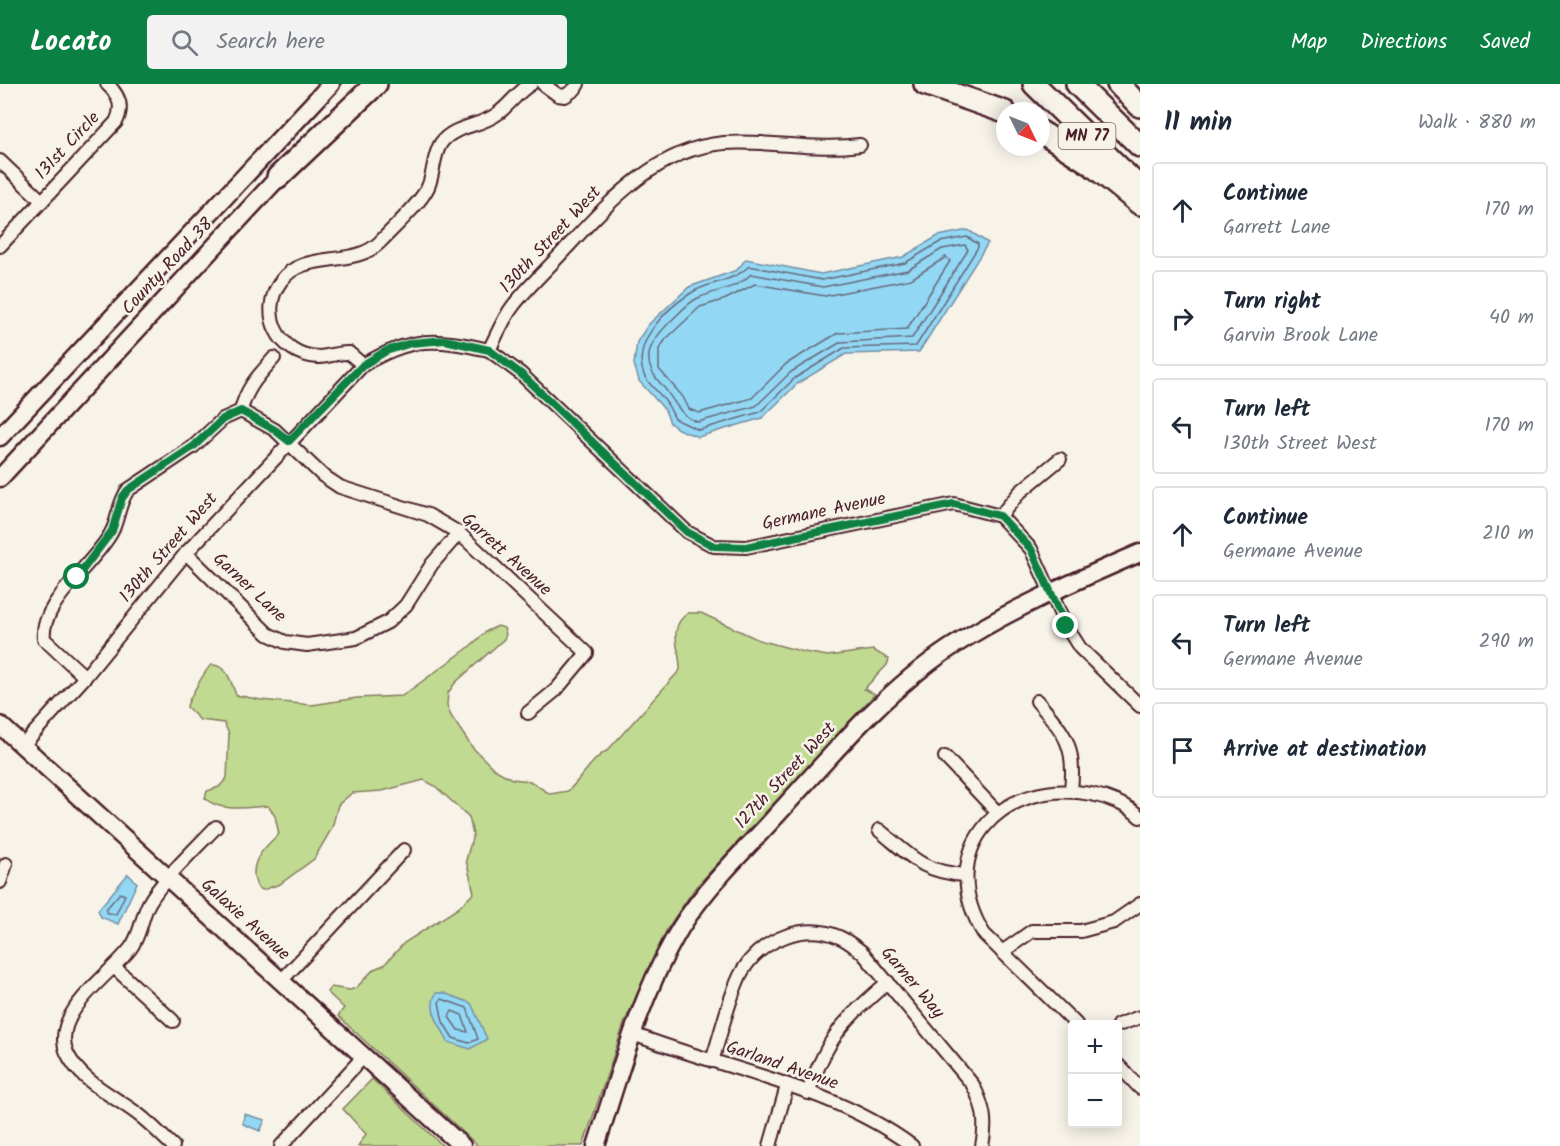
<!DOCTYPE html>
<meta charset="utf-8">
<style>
:root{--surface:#fff;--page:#f2f2f3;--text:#1f2937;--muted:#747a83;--line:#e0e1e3;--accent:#0b8043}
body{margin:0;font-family:Kalam,sans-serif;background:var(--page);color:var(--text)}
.controls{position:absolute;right:18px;bottom:18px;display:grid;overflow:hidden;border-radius:6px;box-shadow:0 3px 15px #0003}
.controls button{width:54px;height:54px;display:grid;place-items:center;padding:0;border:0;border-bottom:2px solid var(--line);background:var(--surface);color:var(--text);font:30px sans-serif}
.compass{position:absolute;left:996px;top:18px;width:54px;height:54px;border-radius:50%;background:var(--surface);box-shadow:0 3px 15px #0003;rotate:133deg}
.stop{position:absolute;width:18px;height:18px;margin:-14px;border:4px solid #0b8043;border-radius:50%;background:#fff}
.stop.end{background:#0b8043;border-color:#fff;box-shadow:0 2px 6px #0008}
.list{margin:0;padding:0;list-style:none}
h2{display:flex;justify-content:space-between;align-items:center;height:78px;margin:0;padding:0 24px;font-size:26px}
h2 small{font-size:20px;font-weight:400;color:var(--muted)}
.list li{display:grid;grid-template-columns:39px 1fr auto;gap:18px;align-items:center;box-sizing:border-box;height:96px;margin:0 12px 12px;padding:0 12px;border:2px solid var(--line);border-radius:6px}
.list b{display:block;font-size:22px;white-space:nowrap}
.list p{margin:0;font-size:20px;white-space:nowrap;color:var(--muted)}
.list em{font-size:20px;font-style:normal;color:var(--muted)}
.icon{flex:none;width:33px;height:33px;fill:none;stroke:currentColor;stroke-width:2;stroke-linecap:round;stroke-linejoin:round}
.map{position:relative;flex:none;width:1140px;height:1062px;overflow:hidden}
header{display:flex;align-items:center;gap:36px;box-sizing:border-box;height:84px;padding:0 30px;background:var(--accent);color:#fff}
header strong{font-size:28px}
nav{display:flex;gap:33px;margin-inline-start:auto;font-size:21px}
.search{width:420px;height:54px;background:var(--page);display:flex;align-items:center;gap:15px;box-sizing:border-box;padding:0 21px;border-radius:6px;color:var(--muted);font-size:22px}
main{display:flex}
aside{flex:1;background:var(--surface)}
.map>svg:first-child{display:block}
.green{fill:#c0da91;stroke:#857c5e;stroke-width:1.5}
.water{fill:#92d8f4;stroke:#758ea4;stroke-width:1.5}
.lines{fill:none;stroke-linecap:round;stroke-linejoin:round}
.shore{stroke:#67697b;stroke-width:1.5}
.street-casing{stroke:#4a1f2b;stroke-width:16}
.secondary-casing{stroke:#4a1f2b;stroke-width:21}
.highway-casing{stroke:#4a1f2b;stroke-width:26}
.street{stroke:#f7f3e8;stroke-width:12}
.secondary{stroke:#f7f3e8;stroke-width:16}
.highway{stroke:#f7f3e8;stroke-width:21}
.route{stroke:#0b8043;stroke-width:8}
.labels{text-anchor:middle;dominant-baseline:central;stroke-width:5;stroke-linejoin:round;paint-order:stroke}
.shield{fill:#f7f3e8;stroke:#7e5f64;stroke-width:1.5}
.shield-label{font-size:16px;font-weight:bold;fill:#4a1f2b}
.street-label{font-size:18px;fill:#4a1f2b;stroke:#f7f3e8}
</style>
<header>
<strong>Locato</strong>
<div class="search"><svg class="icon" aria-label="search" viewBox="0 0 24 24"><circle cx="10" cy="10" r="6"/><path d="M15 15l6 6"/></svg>Search here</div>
<nav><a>Map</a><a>Directions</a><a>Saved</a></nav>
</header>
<main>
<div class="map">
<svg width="1140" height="1062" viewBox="0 0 1140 1062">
<rect width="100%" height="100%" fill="#f7f3e8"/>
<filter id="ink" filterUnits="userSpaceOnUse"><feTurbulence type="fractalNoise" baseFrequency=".0167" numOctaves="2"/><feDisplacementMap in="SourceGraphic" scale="12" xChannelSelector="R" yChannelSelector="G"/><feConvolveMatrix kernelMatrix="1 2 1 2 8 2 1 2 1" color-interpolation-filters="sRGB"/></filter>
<g filter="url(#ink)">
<g class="green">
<path d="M688,529H701L759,556L804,568L828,572L873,566L889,575L887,581L864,605L875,610L695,804L667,845L625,937L583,1062H478L338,932L344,924L327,908L331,903L350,906L356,904L374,885L384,881L404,859L457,825L474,809L466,776L473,751L469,733L435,702L424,696L382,707L352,709L338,721L332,744L314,775L280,800L263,806L258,804C246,781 263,764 279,750L275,732L268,722C250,723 219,729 205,714L207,707L219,703L227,694L229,650L224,639L200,636L187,623C187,618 206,585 211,581C227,580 231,598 236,611L261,616L312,621L357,614L402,612L468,564L487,547L498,542L504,544L506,550L504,555L455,599L448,609L447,621L451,632L472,663L494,685L512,695L530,697L550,710L568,707C583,693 590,676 608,666L680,586C681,566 666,544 688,529Z"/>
<polygon points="372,995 443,1062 358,1062 366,1050 343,1025"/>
</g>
<g class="water">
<polygon points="968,146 988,159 919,268 846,270 798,299 762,334 698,353 678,345 670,339 665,326 639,297 634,280 637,258 648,241 689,203 737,186 746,175 821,190 903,173 938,152"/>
<polygon points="128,790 137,799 118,840 101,833 98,826"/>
<path d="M436,909H444L471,919L487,955L470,965L448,958C442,942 426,927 436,909Z"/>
<polygon points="244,1030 265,1036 260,1047 243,1040"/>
</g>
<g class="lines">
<g class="shore">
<path d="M967,153L978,160V163L916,262L844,264L795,294L760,328L699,346L675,335C671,327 668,319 661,312C656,305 647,299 644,291C631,258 666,225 691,209C710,197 732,199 749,182L822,196L905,179L940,158Z"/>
<path d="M965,161L968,166L912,254L841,258L791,288L756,322L698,338C677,331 675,315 661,300C637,275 652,255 673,235C680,228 689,218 698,214C716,206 737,205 751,190L823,203L908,186L942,165Z"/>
<polygon points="946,173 950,177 907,245 838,249 786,280 752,314 699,329 689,325 683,313 659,285 659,265 666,255 700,223 726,215 755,200 825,212 911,195"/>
<polygon points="120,809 125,811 116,830 107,829 106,825"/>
<polygon points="442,915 467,924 478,955 469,959 453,954 443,938 439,918"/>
<polygon points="452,927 462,931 468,948 458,946 449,933"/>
</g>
<g class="street-casing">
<g id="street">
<polyline points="543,0 558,11 565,12 575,5 578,0"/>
<polyline points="0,77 42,117"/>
<path d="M0,162L116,38C124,23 119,11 107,0"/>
<polyline points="489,266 521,290 687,448 714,462 746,463 954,420 1000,432 1031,465 1066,542 1080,564 1140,622"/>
<path d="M363,281L349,269C338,268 329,273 318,273C278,271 258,228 281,197C304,165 354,185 380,158C394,143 420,120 428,103C434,90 433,71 441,59C454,41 480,43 497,30C510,21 517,8 531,0"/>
<polyline points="241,327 275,346 322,391 340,403 428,431 459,449 587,569 556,606 528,629"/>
<path d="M241,327C246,304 259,291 274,274"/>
<polyline points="1000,432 1020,408 1060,375"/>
<polyline points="186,469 268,550 285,558 307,561 356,554 388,538 406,521 432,480 459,449"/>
<path d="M85,593L44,555C39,520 95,479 111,449C119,435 118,419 128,406L194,362L223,335L241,327"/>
<path d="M1037,617C1065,650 1076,661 1071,706"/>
<path d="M23,661L85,593L186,469L363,281C412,252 435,254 489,266C497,251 503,235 513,222C527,204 544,188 559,172C604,124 653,65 724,59C770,56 815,67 860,61"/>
<polyline points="945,673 997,728"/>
<path d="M879,746C912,773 922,788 965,791"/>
<polyline points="0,798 6,780"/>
<polyline points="1002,868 1032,847 1081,847 1114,838 1140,820"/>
<polyline points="114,883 173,937"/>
<polyline points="282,896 404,766"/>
<path d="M1076,940L984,850C933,767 1001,693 1091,710C1107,713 1128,721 1140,733"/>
<polyline points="1118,941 1140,933"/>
<path d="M633,950C726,986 831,1002 912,1062"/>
<path d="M712,977C720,953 731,906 743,886C762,855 805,838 839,853C847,856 855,863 862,868L973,1001C984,1023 987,1038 982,1062"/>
<polyline points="1118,981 1140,1004"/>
<path d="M808,1009C828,953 843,936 888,898"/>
<path d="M173,1062C162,1052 151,1040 139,1031C115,1012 81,999 67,969C50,930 109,892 130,865C141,851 141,834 149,819C161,797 197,763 216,743"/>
<polyline points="281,1062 365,971"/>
<polyline points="770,1062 787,1002"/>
</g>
</g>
<g class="secondary-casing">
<g id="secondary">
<polyline points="0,353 331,0"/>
<polyline points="0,394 287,84"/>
<polyline points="0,641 462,1062"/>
<path d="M596,1062C619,992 638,919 674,855C699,809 740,772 775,733C829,674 882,609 950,564C1010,525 1075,497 1140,469"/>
</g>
</g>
<g class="highway-casing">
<g id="highway">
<polyline points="925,0 1005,28"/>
<polyline points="1034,0 1140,104"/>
<polyline points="1077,0 1140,62"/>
<polyline points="1118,0 1140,22"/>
<polyline points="1041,48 1091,80 1140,120"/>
<polyline points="278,93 376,0"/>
</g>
</g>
<use href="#street" class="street"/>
<use href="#secondary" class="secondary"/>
<use href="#highway" class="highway"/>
</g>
</g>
<g class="lines" filter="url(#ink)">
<polyline class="route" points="77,493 112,447 122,414 128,406 194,362 223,335 241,327 275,346 289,357 363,281 386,267 411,259 445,256 489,266 521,290 687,448 714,462 746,463 954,420 1000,432 1031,465 1066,542"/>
</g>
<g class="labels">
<rect class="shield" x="1058.5" y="39" width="57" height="26" rx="4.5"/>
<g class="shield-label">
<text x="1087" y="52">MN 77</text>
</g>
<g class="street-label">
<text transform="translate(68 62) rotate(-47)">131st Circle</text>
<text transform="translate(551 156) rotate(-47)">130th Street West</text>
<text transform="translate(168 183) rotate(-47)">County Road 38</text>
<text transform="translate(824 428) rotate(-12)">Germane Avenue</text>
<text transform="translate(169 464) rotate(-49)">130th Street West</text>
<text transform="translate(506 471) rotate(42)">Garrett Avenue</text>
<text transform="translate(249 504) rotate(43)">Garner Lane</text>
<text transform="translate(786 692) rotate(-47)">127th Street West</text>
<text transform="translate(245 836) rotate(42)">Galaxie Avenue</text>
<text transform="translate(912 899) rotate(50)">Garner Way</text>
<text transform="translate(782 982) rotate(19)">Garland Avenue</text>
</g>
</g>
</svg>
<div class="controls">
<button>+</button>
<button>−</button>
</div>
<svg class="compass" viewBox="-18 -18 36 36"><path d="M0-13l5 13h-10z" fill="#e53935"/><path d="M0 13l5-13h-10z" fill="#747a83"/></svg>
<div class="stop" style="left:77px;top:493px"></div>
<div class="stop end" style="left:1066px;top:542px"></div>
</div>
<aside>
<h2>11 min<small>Walk · 880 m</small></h2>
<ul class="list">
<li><svg class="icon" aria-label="ahead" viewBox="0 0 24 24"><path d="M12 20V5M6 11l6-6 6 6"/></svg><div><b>Continue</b><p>Garrett Lane</p></div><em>170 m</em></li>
<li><svg class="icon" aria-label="right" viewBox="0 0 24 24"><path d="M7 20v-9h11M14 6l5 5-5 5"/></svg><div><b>Turn right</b><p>Garvin Brook Lane</p></div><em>40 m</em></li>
<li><svg class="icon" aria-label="left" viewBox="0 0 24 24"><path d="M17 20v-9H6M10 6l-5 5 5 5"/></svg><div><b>Turn left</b><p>130th Street West</p></div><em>170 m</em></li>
<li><svg class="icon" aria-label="ahead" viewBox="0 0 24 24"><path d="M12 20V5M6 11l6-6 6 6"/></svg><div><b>Continue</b><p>Germane Avenue</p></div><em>210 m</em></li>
<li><svg class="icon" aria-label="left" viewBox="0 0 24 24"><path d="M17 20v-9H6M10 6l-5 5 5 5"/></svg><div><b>Turn left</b><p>Germane Avenue</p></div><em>290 m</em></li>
<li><svg class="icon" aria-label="arrive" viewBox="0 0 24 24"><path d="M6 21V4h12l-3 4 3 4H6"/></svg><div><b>Arrive at destination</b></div></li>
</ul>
</aside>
</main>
